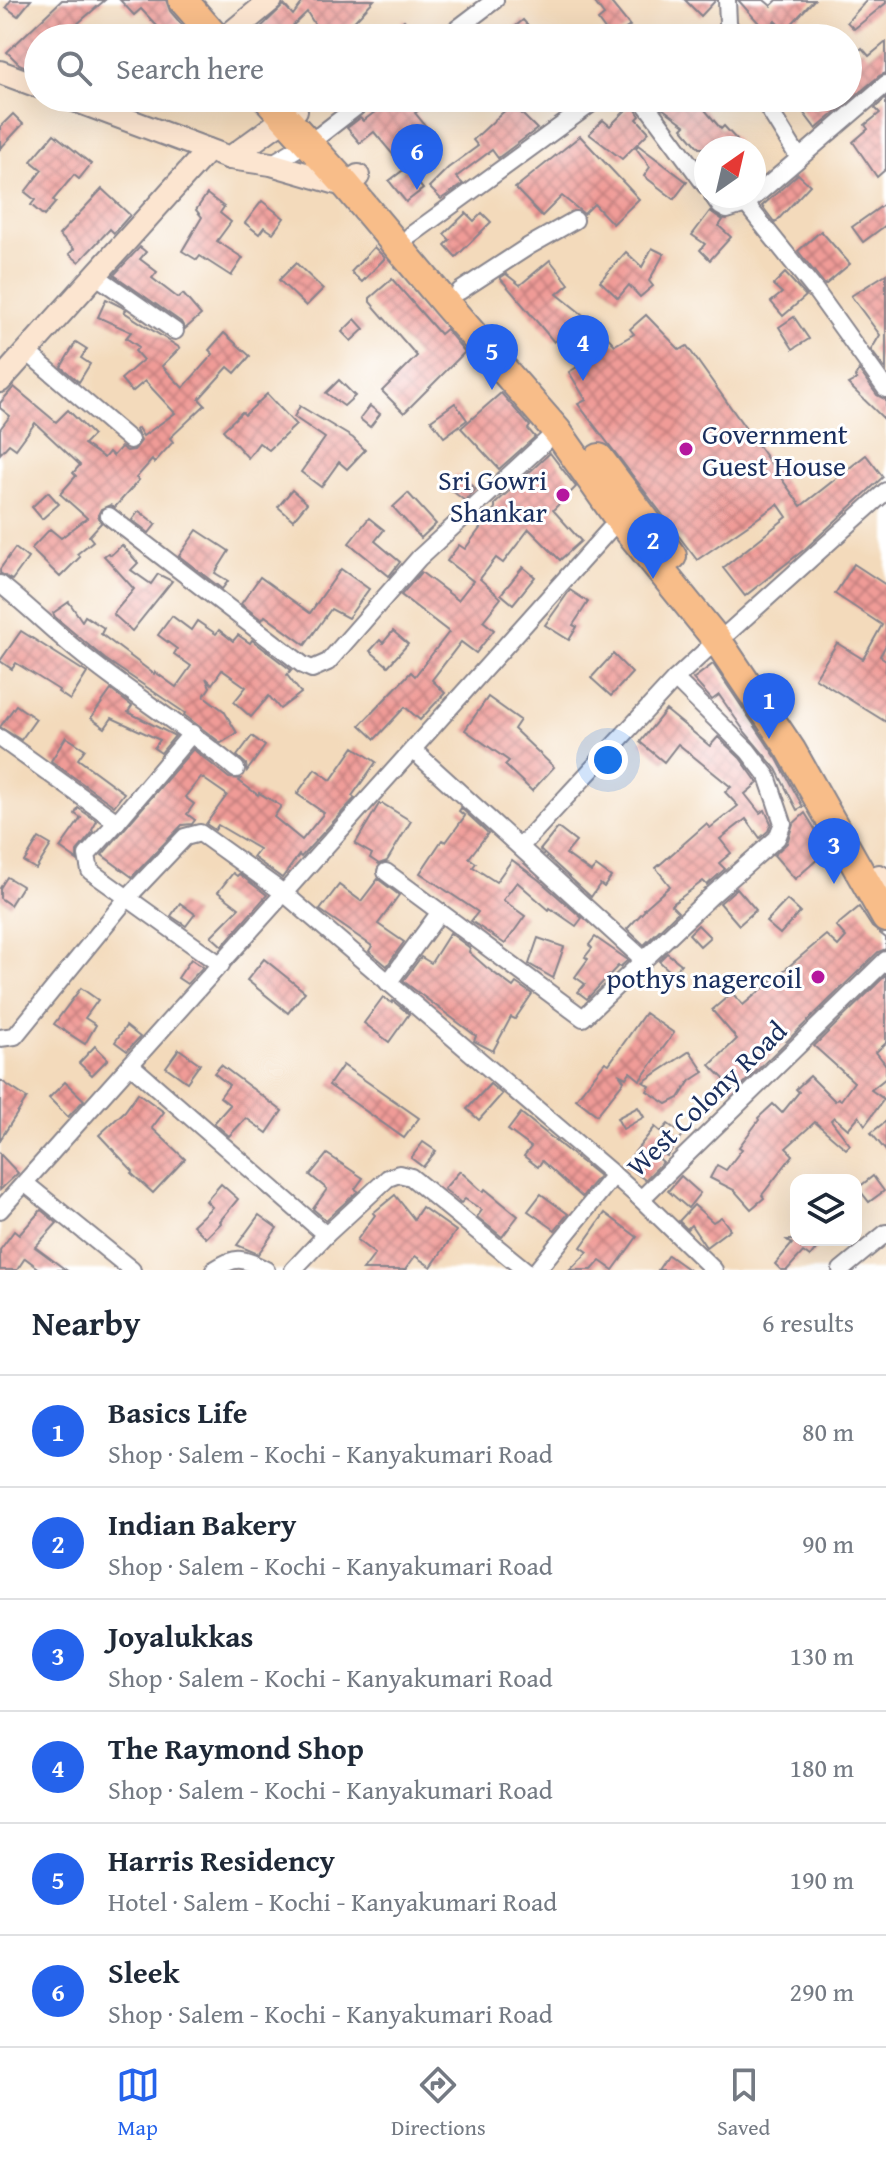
<!DOCTYPE html>
<meta charset="utf-8">
<style>
:root{--surface:#fff;--page:#f6f6f7;--text:#1f2937;--muted:#747a83;--line:#e0e1e3;--accent:#2563eb}
body{margin:0;font-family:"Gentium Book Plus",serif;background:var(--page);color:var(--text)}
.controls{position:absolute;right:24px;bottom:24px;display:grid;overflow:hidden;border-radius:16px;box-shadow:0 8px 32px #0002}
.controls button{width:72px;height:72px;display:grid;place-items:center;padding:0;border:0;border-bottom:2px solid var(--line);background:var(--surface);color:var(--text);font:40px sans-serif}
.compass{position:absolute;left:694px;top:136px;width:72px;height:72px;border-radius:50%;background:var(--surface);box-shadow:0 8px 32px #0002;rotate:34deg}
.you{position:absolute;left:608px;top:760px;width:28px;height:28px;margin:-20px;border:6px solid #fff;border-radius:50%;background:#1a73e8;box-shadow:0 0 0 12px #1a73e833}
.badge{display:grid;place-items:center;width:52px;height:52px;border-radius:50%;background:var(--accent);color:#fff;font-size:26px;font-weight:700}
.pin{position:absolute;translate:-50% -66px;filter:drop-shadow(0 2px 4px #0008)}
.pin::after{content:'';position:absolute;top:42px;width:28px;height:24px;background:inherit;clip-path:polygon(0 0,100% 0,50% 100%)}
.list{margin:0;padding:0;list-style:none}
h2{display:flex;justify-content:space-between;align-items:center;height:104px;margin:0;padding:0 32px;font-size:34px}
h2 small{font-size:26px;font-weight:400;color:var(--muted)}
.list li{display:grid;grid-template-columns:52px 1fr auto;gap:24px;align-items:center;box-sizing:border-box;height:112px;padding:0 32px;border-top:2px solid var(--line)}
.list b{display:block;font-size:30px;white-space:nowrap}
.list p{margin:0;font-size:26px;white-space:nowrap;color:var(--muted)}
.list em{font-size:26px;font-style:normal;color:var(--muted)}
.icon{flex:none;width:44px;height:44px;fill:none;stroke:currentColor;stroke-width:2;stroke-linecap:round;stroke-linejoin:round}
.map{position:relative;flex:none;width:886px;height:1270px;overflow:hidden}
.search{position:absolute;background:var(--surface);box-shadow:0 8px 32px #0002;left:24px;right:24px;top:24px;height:88px;display:flex;align-items:center;gap:20px;box-sizing:border-box;padding:0 28px;border-radius:44px;color:var(--muted);font-size:30px}
.sheet{height:776px;background:var(--surface)}
nav{display:flex;justify-content:space-around;align-items:center;box-sizing:border-box;height:112px;border-top:2px solid var(--line);background:var(--surface);font-size:22px;color:var(--muted)}
nav a{display:grid;justify-items:center;gap:4px}
nav .on{color:var(--accent)}
.map>svg:first-child{display:block}
.building{fill:url(#building-cross-hatch)}
.lines{fill:none;stroke-linecap:round;stroke-linejoin:round}
.street-casing{stroke:#87848c;stroke-width:20}
.secondary-casing{stroke:#87848c;stroke-width:26}
.highway-casing{stroke:#87848c;stroke-width:32}
.street{stroke:#fff;stroke-width:16}
.secondary{stroke:#fce5d0;stroke-width:22}
.highway{stroke:#f8bd89;stroke-width:28}
.poi-dot{fill:#b5179e;stroke:#fff;stroke-width:3}
.labels{text-anchor:middle;dominant-baseline:central;stroke-width:6;stroke-linejoin:round;paint-order:stroke}
.poi-label{font-size:28px;fill:#1b2f5e;stroke:#fff;text-anchor:end}
.street-label{font-size:28px;fill:#1b2f5e;stroke:#fff}
</style>
<div class="map">
<svg width="886" height="1270" viewBox="0 0 886 1270">
<defs>
<pattern id="building-cross-hatch" width="8" height="8" patternUnits="userSpaceOnUse" patternTransform="scale(2)"><rect width="8" height="8" fill="#f09b97"/><path d="M0 0l8 8M0 8l8-8" fill="none" stroke="#c27f7e"/></pattern>
</defs>
<rect width="100%" height="100%" fill="#fff"/>
<filter id="ink" filterUnits="userSpaceOnUse"><feTurbulence type="fractalNoise" baseFrequency=".0125" numOctaves="2"/><feDisplacementMap in="SourceGraphic" scale="16" xChannelSelector="R" yChannelSelector="G"/><feConvolveMatrix kernelMatrix="1 2 1 2 8 2 1 2 1" color-interpolation-filters="sRGB"/></filter>
<filter id="wash" filterUnits="userSpaceOnUse"><feTurbulence type="fractalNoise" baseFrequency=".006" numOctaves="4" result="noise"/><feDisplacementMap in="SourceGraphic" scale="32" xChannelSelector="R" yChannelSelector="G"/><feGaussianBlur stdDeviation="1.8" result="paint"/><feColorMatrix in="noise" values="0 0 0 0 0 0 0 0 0 0 0 0 0 0 0 0 0 1.4 0 .05"/><feComposite in="paint" operator="in"/></filter>
<g filter="url(#wash)">
<rect width="100%" height="100%" fill="#f3dabb"/>
<g id="blocks">
<g class="building">
<polygon points="11,0 31,0 18,16 6,7"/>
<polygon points="62,0 105,0 61,38 38,38 38,62 31,69 19,64 7,52"/>
<polygon points="120,0 166,0 170,11 193,38 144,38 158,27 141,9 134,15"/>
<polygon points="300,0 374,0 349,27 346,25 323,38 307,12 280,38 261,38 256,32 284,5 293,15 302,3"/>
<polygon points="593,0 609,0 630,26 611,38 598,20 604,15"/>
<polygon points="685,0 716,0 701,16"/>
<polygon points="738,0 764,0 771,6 777,0 814,0 785,31 775,21 766,31"/>
<polygon points="867,0 886,0 886,3 854,29 847,22"/>
<polygon points="404,20 419,38 400,38 393,29"/>
<polygon points="523,20 539,38 502,38"/>
<polygon points="886,42 886,73 879,76 816,129 800,108 815,98 848,98 848,80 861,69 851,58 862,48 869,56"/>
<polygon points="401,98 434,98 415,113 429,130 394,156 374,132 360,143 347,128 360,118 363,121 380,108 383,111"/>
<polygon points="547,98 576,98 578,100 561,112"/>
<polygon points="655,98 695,98 721,129 724,126 737,140 729,148 699,148 682,128 685,125 662,108"/>
<polygon points="886,98 886,169 877,177 853,142 868,129 865,125 880,113 875,108"/>
<polygon points="512,104 537,129 498,158 492,150 456,177 463,184 441,199 429,187 448,168 478,146 473,140"/>
<polygon points="632,104 640,116 637,119 649,132 622,159 589,134 603,120 610,126"/>
<polygon points="13,114 23,124 0,149 0,127"/>
<polygon points="54,134 91,164 79,179 74,175 53,200 56,202 44,216 31,205 35,200 25,192 42,170 31,161"/>
<polygon points="580,136 639,199 613,224 594,204 584,214 562,196 542,216 515,188"/>
<polygon points="638,145 687,182 674,199 644,176 650,167 636,148"/>
<polygon points="406,168 423,189 406,202 389,181"/>
<polygon points="798,174 810,185 775,223 762,206"/>
<polygon points="102,189 130,215 114,233 110,229 79,262 69,254 74,249 59,235"/>
<polygon points="207,194 224,207 220,213 231,222 217,241 243,258 231,276 200,256 197,260 182,251 202,217 196,210"/>
<polygon points="262,201 284,218 273,233 264,227 259,234 245,223"/>
<polygon points="886,203 886,225 863,242 852,227"/>
<polygon points="710,211 723,220 719,226 731,237 710,260 700,250 705,244 692,235"/>
<polygon points="466,213 474,221 482,213 491,222 456,257 445,245 450,240 444,234"/>
<polygon points="821,231 850,264 825,285 798,251"/>
<polygon points="140,247 146,252 140,259 157,272 152,278 178,298 183,294 201,315 185,329 181,322 114,275"/>
<polygon points="374,247 385,258 362,282 351,272"/>
<polygon points="652,248 664,254 649,281 653,286 640,297 629,285 618,298 600,281 626,252 642,267"/>
<polygon points="550,260 569,284 557,294 598,327 615,345 634,334 630,329 646,315 680,350 687,346 801,506 866,455 883,477 805,549 745,596 723,568 787,517 778,504 697,560 578,404 586,400 569,372 582,364 559,338 554,342 500,278 506,274 520,285"/>
<polygon points="296,263 323,289 306,306 279,280"/>
<polygon points="785,273 806,296 783,316 771,302 782,293 773,285"/>
<polygon points="886,274 886,370 871,350 880,335 851,296"/>
<polygon points="392,279 440,334 446,329 465,352 404,413 382,391 417,356 370,302 370,298"/>
<polygon points="106,299 120,306 126,310 124,312 180,348 162,366 183,388 213,354 209,350 224,333 250,356 235,373 228,367 199,399 205,405 170,438 173,442 154,463 152,460 136,478 139,480 115,507 110,505 101,509 98,515 101,523 89,536 93,541 77,554 80,557 60,577 31,549 50,529 61,538 87,518 60,494 76,476 73,473 80,465 35,423 16,449 9,444 0,454 0,429 10,416 0,408 0,403 14,387 56,422 68,410 93,435 84,444 104,458 109,452 113,456 121,447 127,451 134,450 141,441 136,430 138,428 143,436 175,413 145,381 132,392 121,379 143,360 135,351 139,347 126,338 131,332 98,317"/>
<polygon points="794,317 809,339 793,349 779,327"/>
<polygon points="355,319 364,329 351,341 342,332"/>
<polygon points="76,342 87,349 81,358 90,364 79,382 61,367"/>
<polygon points="859,370 877,395 886,400 886,421 848,384 857,379 855,377"/>
<polygon points="339,380 355,396 344,406 326,393"/>
<polygon points="501,393 530,426 528,429 535,437 499,469 461,428"/>
<polygon points="267,394 296,425 269,450 259,443 248,458 223,430 242,412 245,415"/>
<polygon points="455,403 467,420 444,437 431,420"/>
<polygon points="300,406 353,438 365,450 347,469 339,462 321,487 301,472 325,438 294,417"/>
<polygon points="370,406 380,414 370,427 360,419"/>
<polygon points="550,453 576,487 553,510 581,541 560,560 529,529 503,563 496,558 480,579 501,598 483,621 494,630 476,653 461,642 432,680 445,693 420,720 405,707 375,739 360,725 411,672 415,676 449,632 401,595 421,572 458,600 473,581 447,561 459,545 465,549 495,508 495,504"/>
<polygon points="456,474 476,489 465,501 446,486"/>
<polygon points="292,490 307,503 293,520 278,507"/>
<polygon points="48,492 59,504 42,519 32,507"/>
<polygon points="408,493 436,524 421,538 393,507"/>
<polygon points="139,511 156,524 149,533 132,520"/>
<polygon points="369,518 384,530 375,541 400,562 389,576 349,543"/>
<polygon points="197,530 229,551 215,573 228,581 222,589 179,556"/>
<polygon points="122,545 138,563 131,570 151,584 158,574 172,581 132,631 113,614 134,589 104,556 108,553 111,555"/>
<polygon points="15,548 28,558 12,580 0,573 0,569"/>
<polygon points="854,564 886,585 886,645 880,656 886,660 886,722 815,678 837,643 863,659 882,625 835,594"/>
<polygon points="523,567 535,577 513,604 501,594"/>
<polygon points="341,569 369,589 348,618 331,609 305,645 265,616 262,620 241,604 260,577 310,613"/>
<polygon points="570,590 588,602 573,625 577,627 569,640 545,625"/>
<polygon points="69,602 82,621 85,616 104,628 101,634 154,674 155,672 176,687 191,666 174,654 177,649 158,635 172,616 191,630 197,621 216,634 219,630 233,641 238,635 250,643 252,640 291,670 287,675 301,693 280,709 269,696 251,717 234,702 246,687 222,670 212,684 206,678 210,687 204,696 224,711 237,733 221,743 184,715 185,713 105,659 55,617 53,613"/>
<polygon points="21,631 87,673 70,700 58,692 59,690 16,663 12,669 0,661"/>
<polygon points="393,631 408,644 388,666 370,651 380,640 383,643"/>
<polygon points="613,654 632,673 611,696 591,678"/>
<polygon points="713,664 777,759 803,807 797,810 776,769 745,732 719,695 712,700 693,679"/>
<polygon points="111,690 132,706 128,712 175,736 161,753 154,748 160,740 112,718 105,728 91,718"/>
<polygon points="488,697 520,720 514,729 554,767 532,791 505,765 509,761 465,730"/>
<polygon points="16,705 36,719 21,740 0,727"/>
<polygon points="666,710 710,746 718,737 740,758 758,783 745,794 760,813 765,810 771,823 768,831 760,838 746,819 720,839 731,853 719,863 725,869 707,885 703,881 671,905 678,912 644,945 627,929 645,910 644,909 670,886 656,868 706,824 710,828 738,806 725,792 731,787 678,744 664,762 640,742"/>
<polygon points="252,736 265,746 247,771 246,764 237,756"/>
<polygon points="66,737 85,749 78,759 124,793 114,806 51,761"/>
<polygon points="354,747 376,762 352,796 355,798 301,857 299,855 282,878 253,857 259,849 218,825 215,830 206,824 227,795 201,777 185,797 194,804 187,814 195,820 192,824 182,825 132,877 102,855 193,749 229,778 241,779 239,781 258,795 259,793 281,806 274,817 302,840 324,813 297,794 315,769 331,780"/>
<polygon points="379,804 383,804 411,821 387,861 379,864 370,858 372,854 355,844"/>
<polygon points="78,808 97,821 92,830 93,832 77,851 77,860 60,848 81,818 75,814"/>
<polygon points="461,808 488,833 469,858 476,863 473,867 496,882 512,860 539,880 582,918 576,926 550,908 549,910 517,882 503,900 525,916 505,944 471,921 478,912 420,873 442,840 446,842 465,816 459,811"/>
<polygon points="805,813 828,850 795,879 774,855 787,843 793,824"/>
<polygon points="558,828 576,842 566,854 591,872 596,866 611,877 604,887 600,884 591,897 540,850"/>
<polygon points="39,838 51,845 36,869 24,862"/>
<polygon points="233,873 237,876 239,874 267,895 222,946 211,936 239,908 218,892"/>
<polygon points="7,877 22,886 10,905 0,898 0,888"/>
<polygon points="378,879 399,895 378,924 404,942 387,966 369,951 372,946 320,910 339,885 361,901"/>
<polygon points="737,888 756,910 739,925 720,903"/>
<polygon points="787,900 800,912 780,934 766,922"/>
<polygon points="180,903 195,914 186,926 171,916"/>
<polygon points="859,907 872,927 886,938 886,949 878,952 736,1091 710,1065 737,1039 712,1010 732,993 743,1005 826,935 838,946 846,937 836,926"/>
<polygon points="698,925 710,937 700,946 689,934"/>
<polygon points="450,933 470,948 469,952 486,967 513,987 516,983 532,994 515,1019 511,1017 493,1051 474,1041 476,1036 403,981 421,957 431,963"/>
<polygon points="595,937 628,960 620,967 618,966 587,999 578,992 585,984 575,977 588,959 585,957 592,948 589,945"/>
<polygon points="538,938 564,947 553,978 529,964"/>
<polygon points="667,953 681,964 673,974 659,961"/>
<polygon points="191,959 203,967 187,984 178,978"/>
<polygon points="264,959 305,992 288,1013 247,980"/>
<polygon points="886,975 886,1043 876,1052 886,1065 886,1078 871,1090 884,1099 865,1125 859,1116 848,1129 834,1117 831,1120 850,1145 846,1149 815,1122 786,1148 793,1155 762,1195 764,1198 751,1209 734,1190 710,1178 717,1165 726,1170 742,1149 739,1147 759,1120 758,1118 773,1104 782,1113 799,1092 796,1089 810,1076 835,1101 838,1098 841,1100 854,1082 814,1046"/>
<polygon points="81,988 98,1000 85,1018 96,1025 85,1044 54,1024"/>
<polygon points="383,997 392,1003 393,1001 409,1014 389,1042 364,1023"/>
<polygon points="645,1013 674,1033 640,1080 630,1072 626,1078 620,1075 624,1081 597,1115 576,1099 605,1062 609,1064"/>
<polygon points="126,1026 140,1037 127,1051 115,1042"/>
<polygon points="95,1046 108,1059 92,1075 79,1063"/>
<polygon points="179,1049 200,1064 187,1082 166,1067"/>
<polygon points="690,1051 704,1072 689,1082 679,1098 667,1104 647,1091 650,1086 643,1082"/>
<polygon points="221,1065 282,1111 267,1133 246,1118 229,1136 214,1123 230,1105 220,1097 229,1085 214,1073"/>
<polygon points="343,1065 419,1118 404,1138 329,1085"/>
<polygon points="0,1080 27,1098 0,1140"/>
<polygon points="65,1082 84,1100 68,1117 49,1098"/>
<polygon points="490,1084 502,1094 479,1120 467,1109"/>
<polygon points="138,1093 164,1112 152,1128 185,1159 153,1193 131,1173 133,1171 99,1135 125,1111"/>
<polygon points="638,1107 644,1117 623,1129 617,1118"/>
<polygon points="521,1113 599,1176 582,1197 542,1161 538,1167 524,1156 531,1147 508,1130"/>
<polygon points="886,1121 886,1151 871,1133"/>
<polygon points="668,1124 683,1135 667,1156 655,1150 653,1153 663,1162 645,1180 625,1164 655,1127 661,1132"/>
<polygon points="423,1142 436,1151 423,1167 411,1158"/>
<polygon points="0,1154 18,1173 0,1190"/>
<polygon points="327,1154 363,1178 355,1189 358,1191 326,1220 313,1209 327,1189 310,1175"/>
<polygon points="460,1171 483,1192 485,1189 518,1216 502,1237 477,1217 482,1210 465,1199 461,1203 444,1189"/>
<polygon points="681,1176 700,1193 688,1208 668,1191"/>
<polygon points="873,1176 884,1191 869,1202 858,1188"/>
<polygon points="221,1184 238,1199 220,1221 221,1223 206,1238 193,1225 212,1207 206,1201"/>
<polygon points="541,1194 568,1214 555,1230 528,1211"/>
<polygon points="395,1195 414,1219 422,1207 456,1231 431,1267 415,1256 405,1270 363,1270 375,1254 357,1240 375,1215 373,1213"/>
<polygon points="694,1205 713,1222 721,1217 730,1229 706,1247 691,1225 687,1229 679,1221"/>
<polygon points="41,1210 57,1223 35,1247 66,1270 41,1270 25,1258 17,1270 0,1270 0,1250 14,1231 19,1235"/>
<polygon points="605,1213 637,1237 613,1270 600,1261 592,1270 570,1270 588,1252 581,1247"/>
<polygon points="259,1215 277,1228 258,1254 237,1245"/>
<polygon points="787,1240 823,1240 810,1257 803,1252 787,1270 781,1270 775,1264 792,1244"/>
<polygon points="668,1255 689,1270 658,1270"/>
</g>
</g>
</g>
<g filter="url(#ink)">
<use href="#blocks" fill-opacity="0" stroke="#87848c" stroke-width="2"/>
<g class="lines">
<g class="street-casing">
<g id="street">
<polyline points="727,0 728,23 734,38"/>
<polyline points="445,38 495,0"/>
<polyline points="641,98 706,186"/>
<polyline points="762,98 799,158"/>
<polyline points="271,164 320,135 368,98"/>
<polyline points="713,196 720,206 727,210 746,204 886,84"/>
<polyline points="746,204 815,290 886,389"/>
<polyline points="411,235 599,98"/>
<polyline points="95,275 175,331"/>
<polyline points="460,291 529,246 575,220"/>
<polyline points="27,352 130,440"/>
<polyline points="109,516 303,665 312,669 328,662 419,558 557,431"/>
<path d="M0,584C28,606 52,630 79,652C130,694 186,727 236,769"/>
<polyline points="729,632 886,491"/>
<polyline points="0,738 117,822 87,855 90,871 221,965"/>
<polyline points="413,750 644,960"/>
<polyline points="117,822 192,733"/>
<polyline points="521,846 675,679"/>
<polyline points="386,872 583,1018 711,896 777,838 783,823 767,776 748,751 675,679 717,640"/>
<polyline points="388,983 440,912"/>
<polyline points="0,1038 15,1036 128,897 185,837 200,833 285,894 614,1175"/>
<polyline points="132,1066 326,1235"/>
<polyline points="26,1184 132,1270"/>
<polyline points="641,1199 714,1270"/>
<polyline points="0,1210 619,519"/>
<path d="M214,1270C237,1255 242,1258 266,1270"/>
<polyline points="293,1270 326,1235 388,1178 399,1174 411,1177 525,1270"/>
<polyline points="537,1270 614,1175 641,1199 886,960"/>
<polyline points="841,1270 886,1233"/>
</g>
</g>
<g class="secondary-casing">
<g id="secondary">
<polyline points="231,33 271,0"/>
<polyline points="0,72 38,86"/>
<polyline points="69,98 230,158 271,164 347,186 358,176"/>
<polyline points="230,158 296,110"/>
<polyline points="0,381 208,150"/>
<polyline points="879,876 886,881"/>
</g>
</g>
<g class="highway-casing">
<g id="highway">
<polyline points="183,0 216,38"/>
<polyline points="267,98 347,186 447,305 557,431 619,519 717,640 791,750 886,918"/>
<polyline points="599,458 672,556"/>
</g>
</g>
<use href="#street" class="street"/>
<use href="#secondary" class="secondary"/>
<use href="#highway" class="highway"/>
</g>
</g>
<g class="poi-dot">
<circle cx="686" cy="449" r="8"/>
<circle cx="563" cy="495" r="8"/>
<circle cx="818" cy="977" r="8"/>
</g>
<g class="labels">
<g class="poi-label">
<text x="702" y="433" text-anchor="start">Government<tspan x="702" dy="32">Guest House</tspan></text>
<text x="547" y="479">Sri Gowri<tspan x="547" dy="32">Shankar</tspan></text>
<text x="802" y="977">pothys nagercoil</text>
</g>
<g class="street-label">
<text transform="translate(706 1098) rotate(-44)">West Colony Road</text>
</g>
</g>
</svg>
<div class="controls">
<button><svg class="icon" aria-label="layers" viewBox="0 0 24 24"><path d="M12 4l9 5-9 5-9-5zM3 14l9 5 9-5"/></svg></button>
</div>
<svg class="compass" viewBox="-18 -18 36 36"><path d="M0-13l5 13h-10z" fill="#e53935"/><path d="M0 13l5-13h-10z" fill="#747a83"/></svg>
<div class="you"></div>
<div class="pin badge" style="left:769px;top:739px">1</div>
<div class="pin badge" style="left:653px;top:579px">2</div>
<div class="pin badge" style="left:834px;top:884px">3</div>
<div class="pin badge" style="left:583px;top:381px">4</div>
<div class="pin badge" style="left:492px;top:390px">5</div>
<div class="pin badge" style="left:417px;top:190px">6</div>
<div class="search"><svg class="icon" aria-label="search" viewBox="0 0 24 24"><circle cx="10" cy="10" r="6"/><path d="M15 15l6 6"/></svg>Search here</div>
</div>
<section class="sheet">
<h2>Nearby<small>6 results</small></h2>
<ul class="list">
<li><span class="badge">1</span><div><b>Basics Life</b><p>Shop · Salem - Kochi - Kanyakumari Road</p></div><em>80 m</em></li>
<li><span class="badge">2</span><div><b>Indian Bakery</b><p>Shop · Salem - Kochi - Kanyakumari Road</p></div><em>90 m</em></li>
<li><span class="badge">3</span><div><b>Joyalukkas</b><p>Shop · Salem - Kochi - Kanyakumari Road</p></div><em>130 m</em></li>
<li><span class="badge">4</span><div><b>The Raymond Shop</b><p>Shop · Salem - Kochi - Kanyakumari Road</p></div><em>180 m</em></li>
<li><span class="badge">5</span><div><b>Harris Residency</b><p>Hotel · Salem - Kochi - Kanyakumari Road</p></div><em>190 m</em></li>
<li><span class="badge">6</span><div><b>Sleek</b><p>Shop · Salem - Kochi - Kanyakumari Road</p></div><em>290 m</em></li>
</ul>
</section>
<nav>
<a class="on"><svg class="icon" aria-label="map" viewBox="0 0 24 24"><path d="M3 6l6-2 6 2 6-2v14l-6 2-6-2-6 2zM9 4v14M15 6v14"/></svg>Map</a>
<a><svg class="icon" aria-label="directions" viewBox="0 0 24 24"><path d="M12 3l9 9-9 9-9-9zM9 14v-3h6M13 9l2 2-2 2"/></svg>Directions</a>
<a><svg class="icon" aria-label="saved" viewBox="0 0 24 24"><path d="M7 4h10v16l-5-4-5 4z"/></svg>Saved</a>
</nav>
